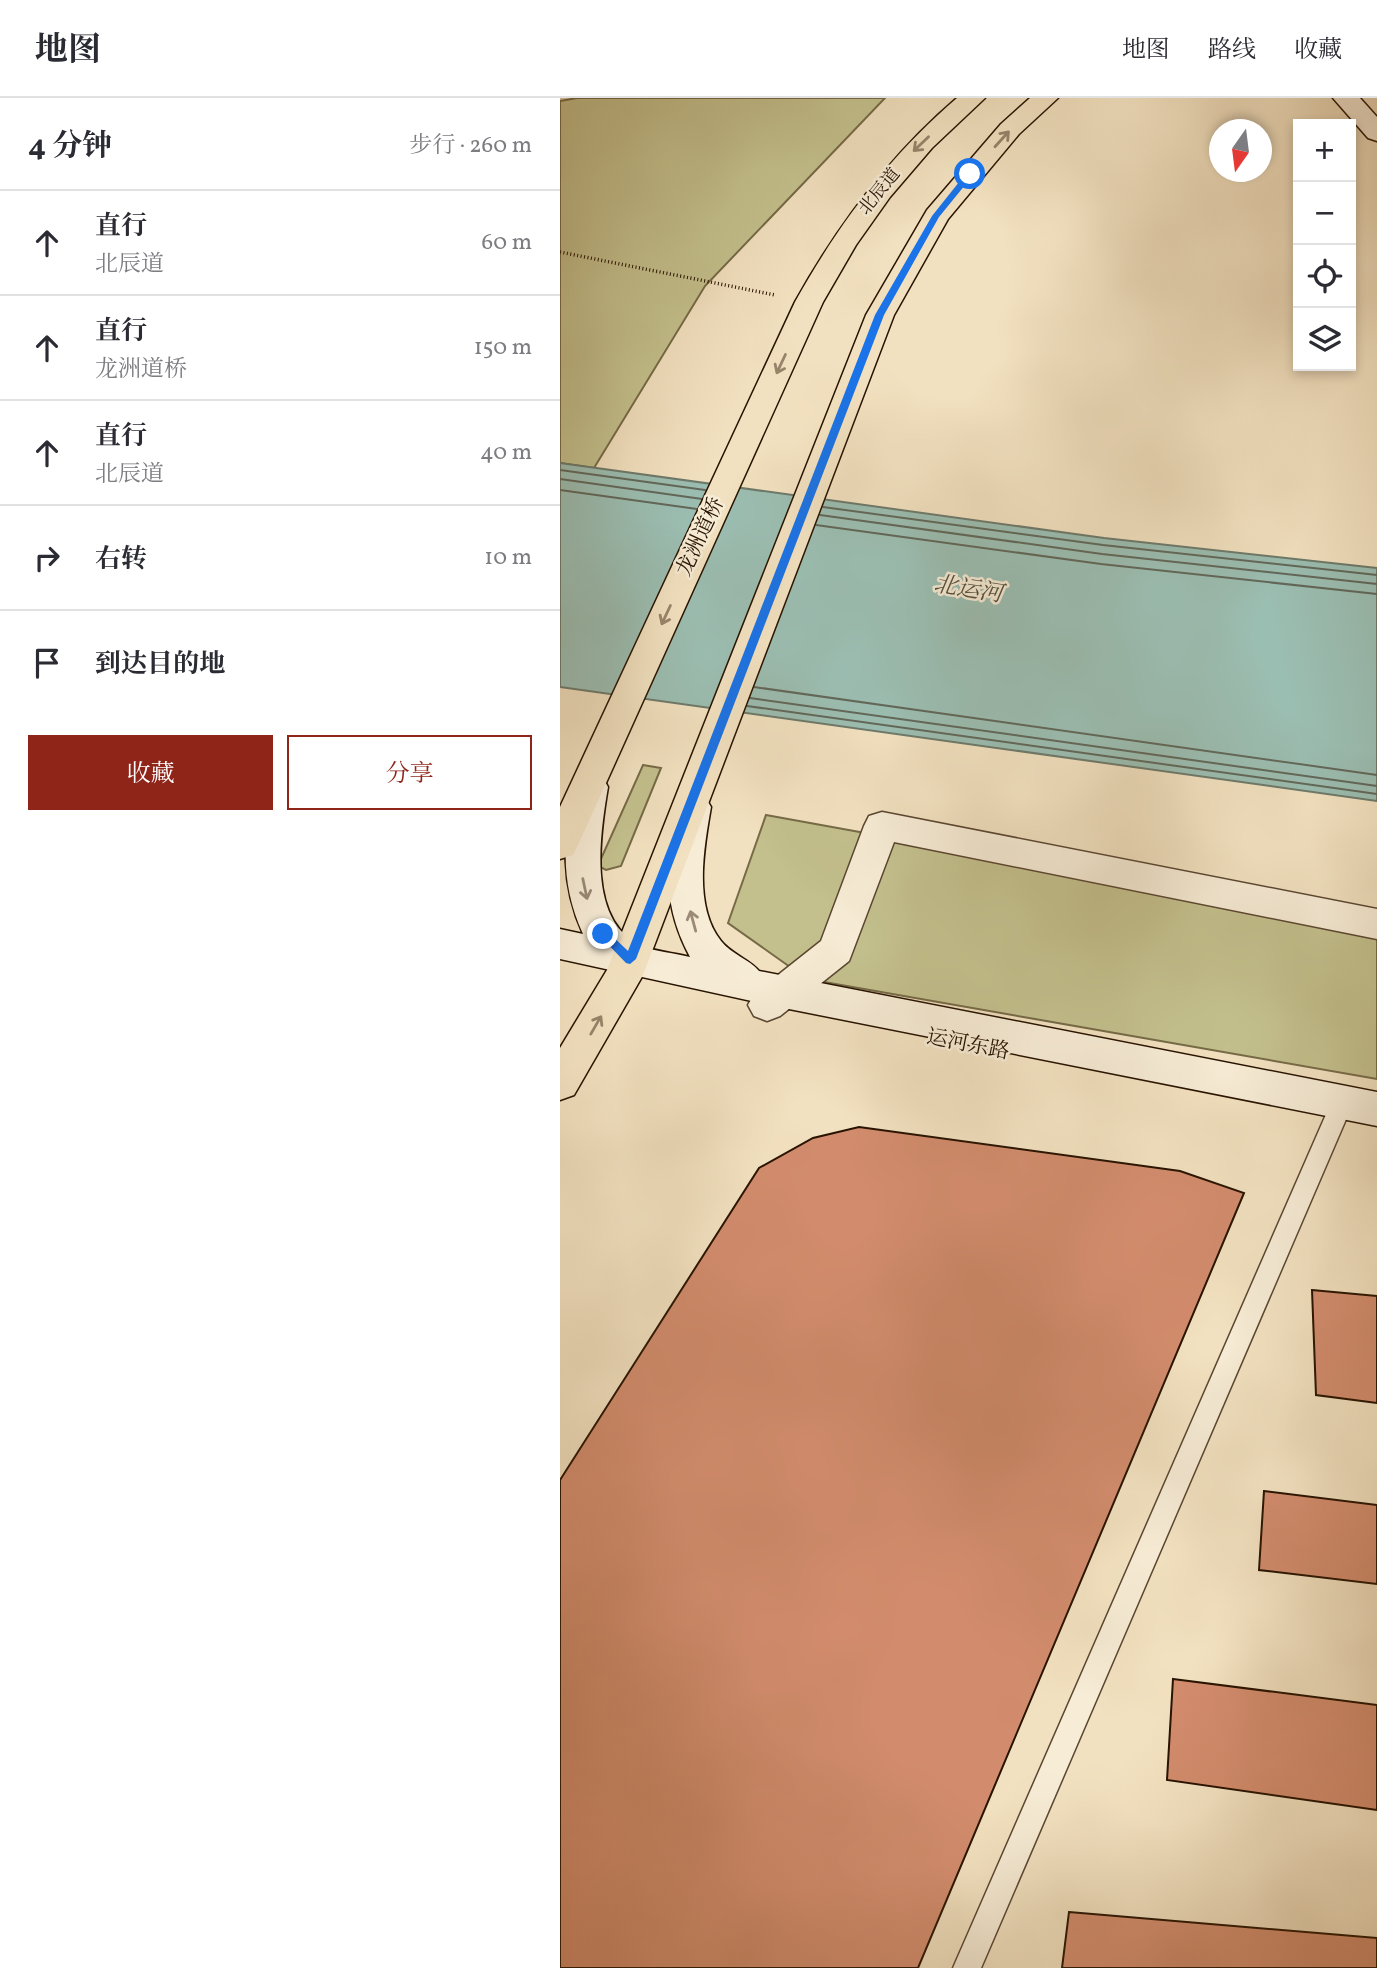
<!DOCTYPE html>
<html lang="zh">
<meta charset="utf-8">
<style>
:root{--surface:#fff;--page:#f7f7f7;--text:#2b2b33;--muted:#7c7c81;--line:#e1e1e2;--accent:#8f2418}
body{margin:0;font-family:Vollkorn,"Noto Serif SC",serif;background:var(--page);color:var(--text)}
.controls{position:absolute;right:21px;top:21px;display:grid;overflow:hidden;border-radius:0px;box-shadow:0 4px 10px #0003}
.controls button{width:63px;height:63px;display:grid;place-items:center;padding:0;border:0;border-bottom:2px solid var(--line);background:var(--surface);color:var(--text);font:35px sans-serif}
.compass{position:absolute;left:649px;top:21px;width:63px;height:63px;border-radius:50%;background:var(--surface);box-shadow:0 4px 10px #0003;rotate:194deg}
.stop{position:absolute;width:21px;height:21px;margin:-16px;border:5px solid #1a73e8;border-radius:50%;background:#fff}
.stop.end{background:#1a73e8;border-color:#fff;box-shadow:0 2px 7px #0008}
.list{margin:0;padding:0;list-style:none}
h2{display:flex;justify-content:space-between;align-items:center;height:91px;margin:0;padding:0 28px;font-size:30px}
h2 small{font-size:23px;font-weight:400;color:var(--muted)}
.list li{display:grid;grid-template-columns:46px 1fr auto;gap:21px;align-items:center;box-sizing:border-box;height:105px;padding:0 28px;border-top:2px solid var(--line)}
.list b{display:block;font-size:26px;white-space:nowrap}
.list p{margin:0;font-size:23px;white-space:nowrap;color:var(--muted)}
.list em{font-size:23px;font-style:normal;color:var(--muted)}
.actions{display:flex;gap:14px;padding:21px 28px}
.actions a{flex:1;padding:16px 0;border:2px solid var(--accent);border-radius:0px;text-align:center;font-size:24px;color:var(--accent)}
.actions .main{background:var(--accent);color:#fff}
.icon{flex:none;width:38px;height:38px;fill:none;stroke:currentColor;stroke-width:2;stroke-linecap:round;stroke-linejoin:round}
.map{position:relative;flex:none;width:817px;height:1870px;overflow:hidden}
header{display:flex;align-items:center;gap:42px;box-sizing:border-box;height:98px;padding:0 35px;background:var(--surface);border-bottom:2px solid var(--line)}
header strong{font-size:33px}
nav{display:flex;gap:38px;margin-inline-start:auto;font-size:24px}
main{display:flex}
aside{flex:1;background:var(--surface)}
.map>svg:first-child{display:block}
.green{fill:#c3c08d;stroke:#766a47;stroke-width:2}
.water{fill:#9bbeb2;stroke:#6d7a6b;stroke-width:2}
.lines{fill:none;stroke-linecap:round;stroke-linejoin:round}
.shore{stroke:#62685a;stroke-width:2}
.building{fill:#d28c6d;stroke:#281301;stroke-width:2}
.lane-casing{stroke:#5a4631;stroke-width:3}
.street-casing{stroke:#5a4631;stroke-width:3}
.secondary-casing{stroke:#281301;stroke-width:3}
.primary-casing{stroke:#281301;stroke-width:3}
.path{stroke:#281301;stroke-width:3.5;stroke-dasharray:1 2.5;stroke-linecap:butt}
.lane{fill:#f7ecd6;fill-rule:evenodd}
.street{fill:#f7ecd6;fill-rule:evenodd}
.secondary{fill:#f7ecd6;fill-rule:evenodd}
.primary{fill:#f2e1c0;fill-rule:evenodd}
.oneway{stroke:#97846a}
.oneway2{stroke:#9a8a76}
.route{fill:#1a73e8}
.labels{text-anchor:middle;dominant-baseline:central;stroke-width:5;stroke-linejoin:round;paint-order:stroke}
.far-street-label{font-size:18px;fill:#281301;stroke:#f7ecd6}
.street-label{font-size:21px;fill:#281301;stroke:#f7ecd6}
.water-label{font-size:23px;font-style:italic;fill:#504f3f;stroke:#f7ecd6}
</style>
<header>
<strong>地图</strong>
<nav><a>地图</a><a>路线</a><a>收藏</a></nav>
</header>
<main>
<aside>
<h2>4 分钟<small>步行 · 260 m</small></h2>
<ul class="list">
<li><svg class="icon" aria-label="ahead" viewBox="0 0 24 24"><path d="M12 20V5M6 11l6-6 6 6"/></svg><div><b>直行</b><p>北辰道</p></div><em>60 m</em></li>
<li><svg class="icon" aria-label="ahead" viewBox="0 0 24 24"><path d="M12 20V5M6 11l6-6 6 6"/></svg><div><b>直行</b><p>龙洲道桥</p></div><em>150 m</em></li>
<li><svg class="icon" aria-label="ahead" viewBox="0 0 24 24"><path d="M12 20V5M6 11l6-6 6 6"/></svg><div><b>直行</b><p>北辰道</p></div><em>40 m</em></li>
<li><svg class="icon" aria-label="right" viewBox="0 0 24 24"><path d="M7 20v-9h11M14 6l5 5-5 5"/></svg><div><b>右转</b></div><em>10 m</em></li>
<li><svg class="icon" aria-label="arrive" viewBox="0 0 24 24"><path d="M6 21V4h12l-3 4 3 4H6"/></svg><div><b>到达目的地</b></div></li>
</ul>
<div class="actions"><a class="main">收藏</a><a>分享</a></div>
</aside>
<div class="map">
<svg width="817" height="1870" viewBox="0 0 817 1870">
<rect width="100%" height="100%" fill="#f2e1c0"/>
<filter id="stains"><feTurbulence type="fractalNoise" baseFrequency=".00286" numOctaves="4"/><feColorMatrix values="0 0 0 0 .2 0 0 0 0 .09 0 0 0 0 .02 0 0 0 .5 -.17"/></filter>
<radialGradient id="worn" r=".72"><stop offset=".6" stop-color="#630" stop-opacity="0"/><stop offset="1" stop-color="#630" stop-opacity=".3"/></radialGradient>
<g class="green">
<polygon points="17,0 325,0 145,188 34,370 0,365 0,3"/>
<polygon points="83,667 101,670 61,768 46,772 40,769 40,763"/>
<polygon points="206,717 817,828 817,981 247,881 168,825"/>
</g>
<polygon class="water" points="0,365 544,440 817,470 817,703 0,589"/>
<g class="lines">
<g class="shore">
<polyline points="0,372 145,392"/>
<polyline points="0,381 142,401"/>
<polyline points="0,392 137,411"/>
<polyline points="263,409 543,447 817,477"/>
<polyline points="260,417 542,456 817,486"/>
<polyline points="256,427 541,466 817,496"/>
<polyline points="194,589 817,677"/>
<polyline points="190,600 817,688"/>
<polyline points="187,608 817,696"/>
</g>
</g>
<g class="building">
<polygon points="299,1029 620,1073 684,1095 358,1870 0,1870 0,1382 199,1070 253,1040"/>
<polygon points="752,1192 817,1198 817,1305 756,1297"/>
<polygon points="704,1393 817,1407 817,1486 699,1472"/>
<polygon points="613,1581 817,1607 817,1712 607,1682"/>
<polygon points="509,1814 817,1840 817,1870 502,1870"/>
</g>
<g class="lines">
<g class="lane-casing">
<polygon id="lane" points="782,996 790,998 793,1005 421,1870 393,1870 771,1005 774,998"/>
</g>
<g class="street-casing">
<polygon id="street" points="322,714 817,811 817,841 334,744 289,863 220,918 207,923 194,918 188,907 194,896 261,843 304,728 309,718"/>
</g>
<g class="secondary-casing">
<g id="secondary">
<polygon points="773,0 800,0 817,19 817,43 808,40"/>
<path d="M31,676L43,680L48,689C40,736 26,824 82,848C96,854 115,855 130,859C102,807 106,765 115,709L121,699L133,695L145,699L151,709C144,749 133,808 161,843C171,856 189,861 199,873L817,994V1028L224,910L0,861V831L23,836C0,785 3,743 14,689L19,680Z"/>
</g>
</g>
<g class="primary-casing">
<g id="primary">
<path d="M397,0H425L372,50L330,99L296,147L263,204L18,747L13,757L0,761V709L235,204C278,127 329,58 397,0Z"/>
<polygon points="470,0 498,0 459,36 388,121 334,217 83,877 14,997 0,1002 0,950 47,872 306,217 367,112 441,26"/>
</g>
</g>
<polyline class="path" points="0,154 215,197"/>
<use href="#lane" class="lane"/>
<use href="#street" class="street"/>
<use href="#secondary" class="secondary"/>
<use href="#primary" class="primary"/>
</g>
<defs><path id="oneway-shaft" d="M-6 0H5M1.5-3L5.5 0L1.5 3" fill="none" stroke-width="1.6" stroke-linecap="round" stroke-linejoin="round" transform="scale(1.75)"/></defs>
<g class="oneway">
<use href="#oneway-shaft" transform="translate(442 41) rotate(-48)"/>
<use href="#oneway-shaft" transform="translate(361 46) rotate(136)"/>
<use href="#oneway-shaft" transform="translate(221 266) rotate(115)"/>
<use href="#oneway-shaft" transform="translate(106 517) rotate(115)"/>
<use href="#oneway-shaft" transform="translate(36 927) rotate(-60)"/>
</g>
<g class="oneway2">
<use href="#oneway-shaft" transform="translate(25 791) rotate(78)"/>
<use href="#oneway-shaft" transform="translate(133 823) rotate(-105)"/>
</g>
<polygon class="route" points="407,74 414,76 379,119 324,217 76,861 70,866 66,865 38,836 39,833 47,833 68,853 315,217 372,118"/>
<g class="labels">
<g class="far-street-label">
<text transform="translate(320 94) rotate(-51)">北辰道</text>
</g>
<g class="street-label">
<text transform="translate(141 439) rotate(-65)">龙洲道桥</text>
<text transform="translate(408 947) rotate(11)">运河东路</text>
</g>
<g class="water-label">
<text transform="translate(408 492) rotate(9)">北运河</text>
</g>
</g>
<rect width="100%" height="100%" filter="url(#stains)"/>
<rect width="100%" height="100%" fill="url(#worn)"/>
</svg>
<div class="controls">
<button>+</button>
<button>−</button>
<button><svg class="icon" aria-label="locate" viewBox="0 0 24 24"><circle cx="12" cy="12" r="6"/><path d="M12 2v4M12 18v4M2 12h4M18 12h4"/></svg></button>
<button><svg class="icon" aria-label="layers" viewBox="0 0 24 24"><path d="M12 4l9 5-9 5-9-5zM3 14l9 5 9-5"/></svg></button>
</div>
<svg class="compass" viewBox="-18 -18 36 36"><path d="M0-13l5 13h-10z" fill="#e53935"/><path d="M0 13l5-13h-10z" fill="#7c7c81"/></svg>
<div class="stop" style="left:410px;top:76px"></div>
<div class="stop end" style="left:43px;top:836px"></div>
</div>
</main>
